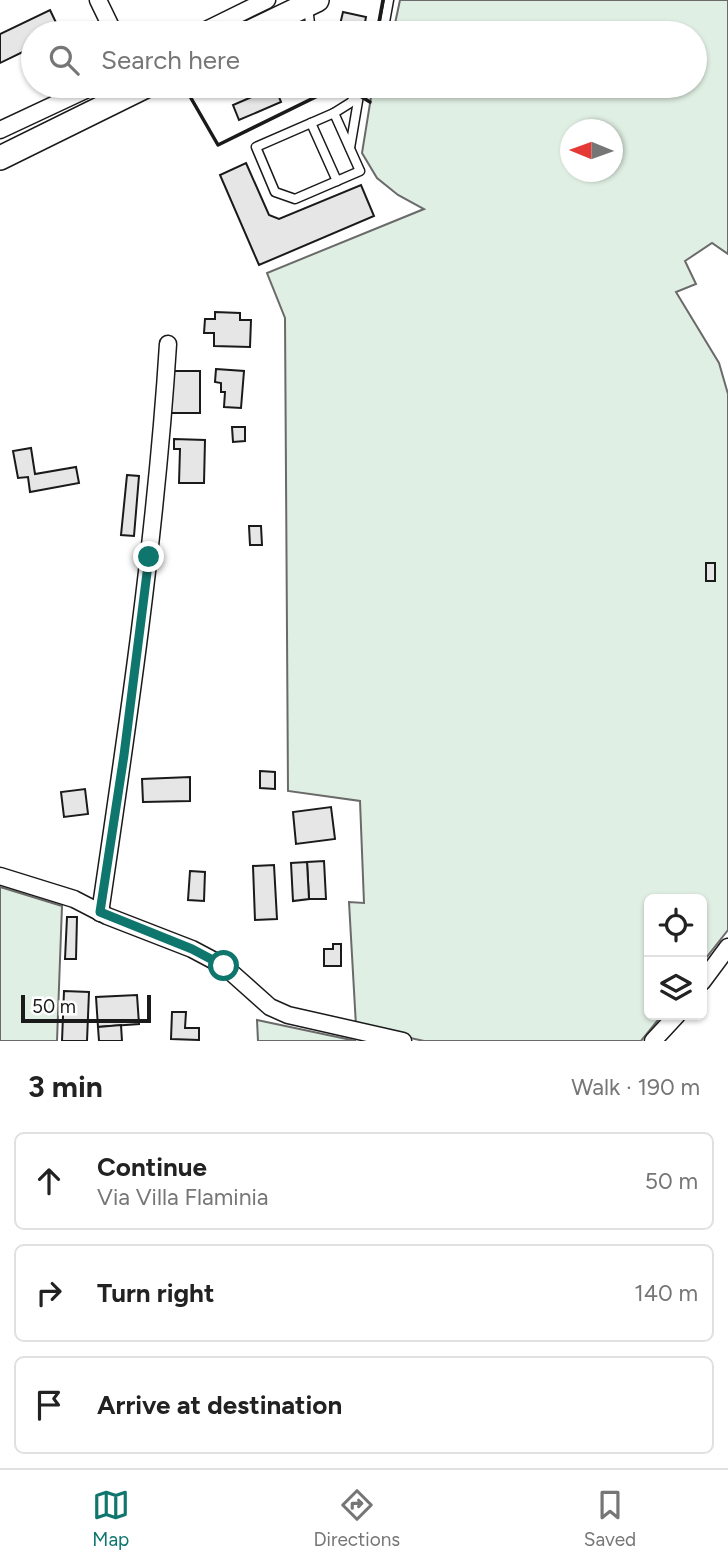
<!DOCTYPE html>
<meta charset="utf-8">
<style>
:root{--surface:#fff;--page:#f2f2f2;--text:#222;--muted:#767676;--line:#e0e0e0;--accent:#0f766e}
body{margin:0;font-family:Figtree,sans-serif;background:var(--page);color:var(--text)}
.controls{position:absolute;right:21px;bottom:21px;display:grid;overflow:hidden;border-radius:10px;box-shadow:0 2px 5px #0004}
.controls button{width:63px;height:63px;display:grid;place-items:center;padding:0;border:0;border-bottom:2px solid var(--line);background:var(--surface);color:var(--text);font:35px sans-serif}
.compass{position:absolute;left:560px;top:119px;width:63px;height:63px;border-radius:50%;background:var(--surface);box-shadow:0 2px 5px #0004;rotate:271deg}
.scale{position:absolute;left:21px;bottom:18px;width:130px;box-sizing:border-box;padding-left:7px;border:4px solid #1a1a1a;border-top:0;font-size:19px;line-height:24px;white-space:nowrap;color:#1a1a1a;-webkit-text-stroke:5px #fff;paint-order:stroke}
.stop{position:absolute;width:21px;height:21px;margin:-16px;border:5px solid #0f766e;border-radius:50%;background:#fff}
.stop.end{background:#0f766e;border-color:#fff;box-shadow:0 2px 7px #0008}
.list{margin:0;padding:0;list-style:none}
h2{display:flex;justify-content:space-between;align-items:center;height:91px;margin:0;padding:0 28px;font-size:30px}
h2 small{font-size:23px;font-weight:400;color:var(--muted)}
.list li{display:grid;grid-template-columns:46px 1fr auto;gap:21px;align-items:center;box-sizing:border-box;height:98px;margin:0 14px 14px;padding:0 14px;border:2px solid var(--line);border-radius:10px}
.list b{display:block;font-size:26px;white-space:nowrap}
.list p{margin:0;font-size:23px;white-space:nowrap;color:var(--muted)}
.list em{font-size:23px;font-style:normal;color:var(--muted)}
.icon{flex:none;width:38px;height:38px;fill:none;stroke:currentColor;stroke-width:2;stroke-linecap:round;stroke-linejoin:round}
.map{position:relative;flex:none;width:728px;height:1041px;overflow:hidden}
.search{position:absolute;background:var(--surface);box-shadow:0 2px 5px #0004;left:21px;right:21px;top:21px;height:77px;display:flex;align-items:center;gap:18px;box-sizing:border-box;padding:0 24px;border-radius:38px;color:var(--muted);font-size:26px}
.sheet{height:427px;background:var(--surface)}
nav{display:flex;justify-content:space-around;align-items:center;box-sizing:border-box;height:98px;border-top:2px solid var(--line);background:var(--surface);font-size:19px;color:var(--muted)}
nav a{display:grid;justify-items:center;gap:4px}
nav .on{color:var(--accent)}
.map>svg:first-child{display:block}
.green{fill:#e0efe3;stroke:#6a6a6a;stroke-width:2;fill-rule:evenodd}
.building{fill:#e6e6e6;stroke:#1a1a1a;stroke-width:2}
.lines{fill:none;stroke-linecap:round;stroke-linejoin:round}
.lane-casing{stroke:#1a1a1a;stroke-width:11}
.street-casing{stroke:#1a1a1a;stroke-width:19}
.secondary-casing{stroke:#1a1a1a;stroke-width:26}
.lane{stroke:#fff;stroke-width:8}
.street{stroke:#fff;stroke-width:16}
.secondary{stroke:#fff;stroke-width:23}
.wall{stroke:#1a1a1a;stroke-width:3.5}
.route{stroke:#0f766e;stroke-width:9}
</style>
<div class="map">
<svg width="728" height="1041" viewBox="0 0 728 1041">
<rect width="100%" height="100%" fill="#fff"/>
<g class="green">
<path d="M400,0H728V254L712,243L685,261L696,284L676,292L719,363L728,394V930L702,963V899H649V1015H662L641,1041H424L356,1026L349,902L364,903L360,801L288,791L285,318L267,273L424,209L398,195L377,178L362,153L372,91L377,86H695V33H393ZM570,130H612V172H570Z"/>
<polygon points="0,887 62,906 57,1041 0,1041"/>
<polygon points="257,1020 356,1041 258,1041"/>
</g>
<g class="building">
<polygon points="50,10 61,33 33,33 33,47 0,63 0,34"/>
<polygon points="343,12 366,17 363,33 338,33"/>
<polygon points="275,87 281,102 239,120 233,105"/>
<polygon points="246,163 269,215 279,219 361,185 374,216 259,265 220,175"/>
<polygon points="215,312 240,313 240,320 251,320 250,347 214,346 214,333 204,333 205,319 215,319"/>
<polygon points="216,369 244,371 241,408 224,407 225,392 221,392 221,383 215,382"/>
<rect x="170" y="371" width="30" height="42"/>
<polygon points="232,427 245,427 245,441 233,442"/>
<polygon points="174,439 205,440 204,483 179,483 180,449 174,449"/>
<polygon points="31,448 35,474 76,467 79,483 30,492 28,477 18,478 13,451"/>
<polygon points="127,475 139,476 134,536 121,535"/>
<polygon points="249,526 261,526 262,545 250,545"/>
<rect x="706" y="563" width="9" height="18"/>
<polygon points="260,771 275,772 275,789 260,788"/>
<polygon points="190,777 190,801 143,802 142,779"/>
<polygon points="85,789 88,814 64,817 61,792"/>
<polygon points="331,807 335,839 296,844 293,812"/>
<polygon points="324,861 326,899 309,899 307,862"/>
<polygon points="307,862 309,899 293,901 291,863"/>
<polygon points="274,865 277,919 255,920 253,866"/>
<polygon points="190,871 205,872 204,901 188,900"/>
<polygon points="67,917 77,917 76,959 65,959"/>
<polygon points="333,944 341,944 341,966 324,966 324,949 333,949"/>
<polygon points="64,991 89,992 87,1041 62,1041"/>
<polygon points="137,995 139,1024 98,1027 96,997"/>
<polygon points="172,1012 186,1012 185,1028 199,1028 199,1040 171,1039"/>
<polygon points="121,1025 122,1041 99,1041 98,1027"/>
</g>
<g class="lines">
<g class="lane-casing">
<g id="lane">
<polyline points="308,6 311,33"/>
<polyline points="383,33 389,0"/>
<polygon points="334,113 360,171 295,199 275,192 256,147"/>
<polyline points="334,113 350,103 366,86"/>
<polyline points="311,123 337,181"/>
<polyline points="350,148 359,95"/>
</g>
</g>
<g class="street-casing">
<g id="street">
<polyline points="98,0 114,33"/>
<polyline points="200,33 267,0"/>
<polyline points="0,130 94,86"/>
<polyline points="0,876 74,899 107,916 192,949 224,966 270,1007 288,1015 403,1041"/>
<path d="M100,913C128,724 156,535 168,344"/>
<polyline points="702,982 728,947"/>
<polyline points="653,1041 677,1015"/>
</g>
</g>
<g class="secondary-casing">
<g id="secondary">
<polyline points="248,33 317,0"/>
<polyline points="0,158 146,86"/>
</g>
</g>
<use href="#lane" class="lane"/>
<use href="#street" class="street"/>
<use href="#secondary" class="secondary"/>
<g class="wall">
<polyline points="377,33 383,0"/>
<polyline points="184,86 218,145 338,86"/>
<polyline points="344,86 370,102"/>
</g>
</g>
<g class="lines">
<polyline class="route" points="149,557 124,755 100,912 192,949 224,966"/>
</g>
</svg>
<div class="controls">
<button><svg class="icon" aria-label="locate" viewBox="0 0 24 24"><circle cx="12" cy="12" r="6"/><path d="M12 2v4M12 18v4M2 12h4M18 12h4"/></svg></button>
<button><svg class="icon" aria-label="layers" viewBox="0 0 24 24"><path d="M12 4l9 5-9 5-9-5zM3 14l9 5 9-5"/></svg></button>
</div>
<svg class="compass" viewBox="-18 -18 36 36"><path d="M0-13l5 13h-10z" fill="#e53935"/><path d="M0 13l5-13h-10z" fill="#767676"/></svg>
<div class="scale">50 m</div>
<div class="stop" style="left:224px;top:966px"></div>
<div class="stop end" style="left:149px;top:557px"></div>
<div class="search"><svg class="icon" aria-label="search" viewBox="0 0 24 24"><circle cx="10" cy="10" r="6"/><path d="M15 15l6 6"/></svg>Search here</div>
</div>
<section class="sheet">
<h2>3 min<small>Walk · 190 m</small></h2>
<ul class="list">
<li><svg class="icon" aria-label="ahead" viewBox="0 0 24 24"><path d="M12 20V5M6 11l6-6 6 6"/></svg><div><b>Continue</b><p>Via Villa Flaminia</p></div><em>50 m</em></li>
<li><svg class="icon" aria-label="right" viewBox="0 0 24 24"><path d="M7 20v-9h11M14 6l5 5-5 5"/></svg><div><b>Turn right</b></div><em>140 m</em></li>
<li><svg class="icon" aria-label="arrive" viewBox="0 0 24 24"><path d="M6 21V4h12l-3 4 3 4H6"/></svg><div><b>Arrive at destination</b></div></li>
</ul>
</section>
<nav>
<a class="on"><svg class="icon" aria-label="map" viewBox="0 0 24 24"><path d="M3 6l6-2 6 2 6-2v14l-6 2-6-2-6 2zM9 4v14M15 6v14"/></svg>Map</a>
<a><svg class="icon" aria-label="directions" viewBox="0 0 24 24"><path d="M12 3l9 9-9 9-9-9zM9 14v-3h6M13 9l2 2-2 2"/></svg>Directions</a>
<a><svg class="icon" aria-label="saved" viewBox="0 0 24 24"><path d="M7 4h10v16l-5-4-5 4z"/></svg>Saved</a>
</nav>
